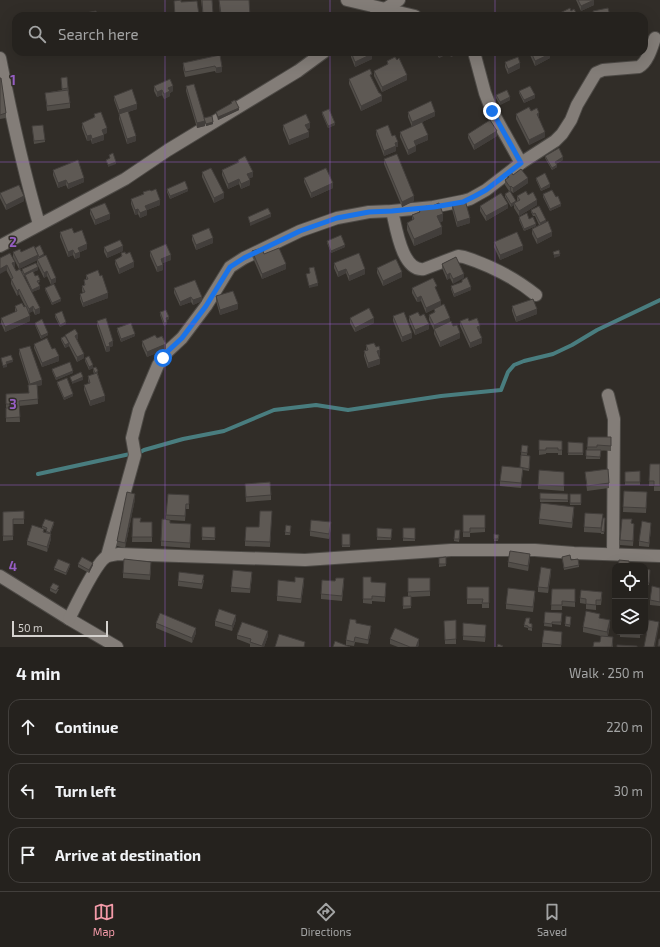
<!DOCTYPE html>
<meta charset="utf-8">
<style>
:root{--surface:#25221e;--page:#2d2a27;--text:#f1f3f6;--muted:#a3a4a4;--line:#423f3c;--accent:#f39aa8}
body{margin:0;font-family:"Exo 2",sans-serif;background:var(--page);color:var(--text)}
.controls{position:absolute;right:12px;bottom:12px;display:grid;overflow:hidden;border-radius:8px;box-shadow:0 4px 16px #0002}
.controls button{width:36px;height:36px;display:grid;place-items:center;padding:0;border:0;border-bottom:1px solid var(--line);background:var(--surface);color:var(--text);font:20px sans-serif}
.scale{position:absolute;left:12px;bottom:10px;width:96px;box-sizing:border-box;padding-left:4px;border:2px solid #d4d1ce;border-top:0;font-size:11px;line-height:14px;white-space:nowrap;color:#d4d1ce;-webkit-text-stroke:3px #312d28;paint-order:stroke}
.stop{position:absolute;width:12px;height:12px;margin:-9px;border:3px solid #1a73e8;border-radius:50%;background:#fff}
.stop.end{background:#1a73e8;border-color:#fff;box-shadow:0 1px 4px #0008}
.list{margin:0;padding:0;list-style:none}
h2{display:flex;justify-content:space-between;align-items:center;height:52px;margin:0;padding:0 16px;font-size:17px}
h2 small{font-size:13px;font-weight:400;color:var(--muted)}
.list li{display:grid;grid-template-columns:26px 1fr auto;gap:12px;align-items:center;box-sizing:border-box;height:56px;margin:0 8px 8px;padding:0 8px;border:1px solid var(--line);border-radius:12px}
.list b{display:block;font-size:15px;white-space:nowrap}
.list em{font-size:13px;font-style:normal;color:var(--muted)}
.icon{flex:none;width:22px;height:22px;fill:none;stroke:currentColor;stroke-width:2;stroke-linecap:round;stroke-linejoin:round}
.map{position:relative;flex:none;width:660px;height:647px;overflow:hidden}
.search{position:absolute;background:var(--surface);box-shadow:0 4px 16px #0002;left:12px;right:12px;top:12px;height:44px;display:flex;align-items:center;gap:10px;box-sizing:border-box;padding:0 14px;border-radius:12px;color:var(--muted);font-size:15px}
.sheet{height:244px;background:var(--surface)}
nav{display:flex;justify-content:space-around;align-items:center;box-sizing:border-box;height:56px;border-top:1px solid var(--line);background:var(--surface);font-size:11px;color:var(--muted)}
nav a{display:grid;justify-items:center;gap:2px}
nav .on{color:var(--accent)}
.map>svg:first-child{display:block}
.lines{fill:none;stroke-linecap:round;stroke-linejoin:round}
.stream{stroke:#497d7f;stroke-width:4}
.minor-casing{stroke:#4d4a46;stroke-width:14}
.minor{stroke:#837d78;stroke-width:12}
.wall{fill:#514d48;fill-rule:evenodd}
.shaded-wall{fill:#423e3b}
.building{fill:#5e5954;stroke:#423e3b}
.route{stroke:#1a73e8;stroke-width:5}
.grid{fill:none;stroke:#965ec4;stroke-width:1;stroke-opacity:0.55}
.grid-label{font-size:13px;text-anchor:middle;font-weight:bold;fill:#965ec4;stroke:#312d28;stroke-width:3;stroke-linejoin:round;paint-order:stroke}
</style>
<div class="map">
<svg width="660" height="647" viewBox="0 0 660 647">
<rect width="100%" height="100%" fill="#312d28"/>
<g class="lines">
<polyline class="stream" points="38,474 130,454 135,455 144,450 183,439 224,431 274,410 316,405 348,410 441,396 501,390 508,372 514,365 524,361 553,354 572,345 597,330 660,300"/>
<g class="minor-casing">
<g id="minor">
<polyline points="347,0 415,16"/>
<polyline points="374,16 399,0"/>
<polyline points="474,52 485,93 492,111 521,163"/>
<path d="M0,58C11,114 23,169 39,224"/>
<path d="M392,211C396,227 402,272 424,269L458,256L464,257C489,265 515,278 536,295"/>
<polyline points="0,246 125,179 168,150 298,71 324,52"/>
<polyline points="608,395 614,419 613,554"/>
<path d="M107,556L135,455L132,438L139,410L158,365L168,351L182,338L206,306L230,267L244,258L300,231L337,218L369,212L392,211L433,207L463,201L470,199L486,190L521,163L555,141L562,134L571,120L577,105L596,73L603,70L639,67C648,62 652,47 655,38"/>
<polyline points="0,576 69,619 117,647"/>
<path d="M69,619C75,607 96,563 106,557C109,555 114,555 118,554L305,560L451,550H535L574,553L660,556"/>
</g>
</g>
<use href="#minor" class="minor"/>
</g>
<g class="wall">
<polygon points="201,0 212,0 213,16 203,16"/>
<polygon points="219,0 250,16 220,16"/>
<polygon points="576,0 594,0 594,5 581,11"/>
<polygon points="351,52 372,59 355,67 351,57"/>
<polygon points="436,52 457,52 457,54 451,57 449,53 439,58"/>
<polygon points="530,52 550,52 550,58 535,66 530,55"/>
<polygon points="220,55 222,72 216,73 215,71 185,77 183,68 183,63"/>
<polygon points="387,61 407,80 382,92 374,76 374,71 387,65"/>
<polygon points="505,62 520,68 508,74 505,67"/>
<polygon points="67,77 70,103 70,108 47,111 45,93 62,90 61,78"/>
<polygon points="0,78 6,113 6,118 0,119"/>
<polygon points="349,79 372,79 382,101 361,111 349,84"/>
<polygon points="154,86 173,91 170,93 170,96 164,99 162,95 157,97 154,91"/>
<polygon points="186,86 204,119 213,124 206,126 205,123 205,126 197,128 186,91"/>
<polygon points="519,91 535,98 524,103 519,93"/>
<polygon points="496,95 510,100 500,105 496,98"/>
<polygon points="114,96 137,109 128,112 136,141 127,144 119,119 119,114 114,100"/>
<polygon points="231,102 239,110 218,120 216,114 216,112 231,104"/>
<polygon points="531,111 539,118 545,137 529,145 516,119 516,114"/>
<polygon points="322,112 335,125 328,128 322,114"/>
<polygon points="408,112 435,116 422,122 428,140 416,145 416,151 408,155 400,137 400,132 412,127 408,117"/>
<polygon points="94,114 107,133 104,134 104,140 92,144 91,140 87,141 82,128 82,123 94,118"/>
<polygon points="283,125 310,128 307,129 309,137 289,145 283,130"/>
<polygon points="32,126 45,140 45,142 34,144"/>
<polygon points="376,130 392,136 398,147 396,147 396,151 384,156 376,135"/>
<polygon points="468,134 497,136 474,150 468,138"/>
<polygon points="545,156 563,160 556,164 557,167 552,170 545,158"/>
<polygon points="384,159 414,201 402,207 384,164"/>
<polygon points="238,160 253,177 249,178 250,185 241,189 239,184 228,189 222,175 222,170 238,162"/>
<polygon points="53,170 84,182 68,189 66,185 58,188 53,175"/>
<polygon points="202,172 224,198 214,203 202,177"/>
<polygon points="507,175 513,175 528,183 513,193 511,191 510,191 516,202 517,201 517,196 528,195 537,205 519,216 514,208 514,205 511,207 505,197 505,194 509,191 505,185 505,180 507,179"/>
<polygon points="304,178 333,188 311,198 304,182"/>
<polygon points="536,178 550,187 541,191 536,180"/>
<polygon points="167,189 188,191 170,199 167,192"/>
<polygon points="151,191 160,205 147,210 147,215 140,218 138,214 135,215 131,204 131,199 143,194 143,192"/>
<polygon points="0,193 24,201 6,210 0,198"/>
<polygon points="543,194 561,206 550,211 543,197"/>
<polygon points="452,204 470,223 457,227 452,209"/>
<polygon points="480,206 508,208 486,221 480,211"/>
<polygon points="428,208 443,221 440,222 442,234 414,246 407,230 407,223 412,220 412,215 419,212 419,210"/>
<polygon points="90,209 110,219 95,225 90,214"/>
<polygon points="531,210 546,222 552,236 537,244 532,234 532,229 539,225 535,216 533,216 531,212"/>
<polygon points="519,217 529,219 536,226 524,231 519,220"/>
<polygon points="60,232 74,233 87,249 80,252 80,257 75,259 73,255 68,257 60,237"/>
<polygon points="192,235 213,243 196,250 192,240"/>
<polygon points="327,241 345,247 331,253 327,243"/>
<polygon points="494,242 523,250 500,260 494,247"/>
<polygon points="104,247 123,251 107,258 104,252"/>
<polygon points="35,248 44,256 56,282 51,285 47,276 44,278 37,264 37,260 19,269 13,257 13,252 21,252 35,249"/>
<polygon points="150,251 171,260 162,263 163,270 157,272 150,256"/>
<polygon points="252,251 264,254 286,269 262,279 252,256"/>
<polygon points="121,253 126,254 134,267 119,274 115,264 115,260 121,257"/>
<polygon points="456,257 453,284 450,278 447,280 442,268 442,264"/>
<polygon points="0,258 15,266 14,267 16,271 22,271 22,269 38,270 33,272 35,276 40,282 38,283 40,289 32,292 25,276 24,276 40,313 35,315 33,311 29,313 30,321 5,332 1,323 1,318 15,312 15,306 24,307 25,306 19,294 17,296 11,284 11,279"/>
<polygon points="334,263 365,274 349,281 346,273 338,277 334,268"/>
<polygon points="377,268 402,277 383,286 377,273"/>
<polygon points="86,275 108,298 83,307 80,299 80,294 83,293 82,291 82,286 84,285 84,280 86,279"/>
<polygon points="462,280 471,290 454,297 451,289 451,286 462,282"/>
<polygon points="45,288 61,301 52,305 45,290"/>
<polygon points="174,288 202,301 193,305 191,302 180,306 174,293"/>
<polygon points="412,288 437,291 441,305 460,338 440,347 434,334 434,330 429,320 429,315 434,313 434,309 426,313 421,301 417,302 412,293"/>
<polygon points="216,296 238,309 220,315 216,301"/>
<polygon points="512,306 537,314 516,322 512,311"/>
<polygon points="160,312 169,319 167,320 167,324 164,326 160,315"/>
<polygon points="55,314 66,324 60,327 55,317"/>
<polygon points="393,316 412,338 402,342 393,321"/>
<polygon points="409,316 420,316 429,329 415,335 409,321"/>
<polygon points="350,318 374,323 355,332 350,323"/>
<polygon points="97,321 113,346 110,347 110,351 106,352 97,326"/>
<polygon points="460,321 469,321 480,331 479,331 482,343 470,348 460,326"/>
<polygon points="35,323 48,335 41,339 35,325"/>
<polygon points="117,328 135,336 121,342 117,331"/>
<polygon points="65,335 78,339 77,339 84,358 77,362 69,346 65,348 61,340 61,338 65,337"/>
<polygon points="142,341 166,349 147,357 142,346"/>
<polygon points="34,344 52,349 59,361 42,367 34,348"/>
<polygon points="366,345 376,347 380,355 379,356 380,364 368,368 364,356 364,351 366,350"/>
<polygon points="19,349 42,385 37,386 38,404 19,406 20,422 6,422 6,394 29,393 29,385 19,354"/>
<polygon points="85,358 93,368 89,370 85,361"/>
<polygon points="93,368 98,373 98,374 105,401 90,406 84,390 84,385 89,384 88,381 88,376 94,374 93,371"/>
<polygon points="52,369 73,373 56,380 52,371"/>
<polygon points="57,382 73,396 64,400 57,384"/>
<polygon points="588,437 611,437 611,451 597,450 601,450 600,459 586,459 586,450 587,450"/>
<polygon points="539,440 562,441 562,455 558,455 558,453 546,453 546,454 539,455"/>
<polygon points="568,442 583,443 583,455 568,455"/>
<polygon points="522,445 528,446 527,455 521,455"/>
<polygon points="521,455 530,459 529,471 523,470 521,488 500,486 500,481 520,468"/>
<polygon points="650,464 660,464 660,491 654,491 654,486 649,486"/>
<polygon points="640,471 640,485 625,485 625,472"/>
<polygon points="585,472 609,483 609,488 587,491"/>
<polygon points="564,477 564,491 538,489 538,485"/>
<polygon points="245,484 271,495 271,500 246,502"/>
<polygon points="624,491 647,492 646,513 623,512"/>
<polygon points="540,493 568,494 568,502 540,502"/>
<rect x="570" y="494" width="11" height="11"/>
<polygon points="135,499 125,548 117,546 117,541"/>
<polygon points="189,500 189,509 186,509 185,521 170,520 170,523 191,524 190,548 161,546 161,541 166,519 166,515"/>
<polygon points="24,511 24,524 13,524 13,540 3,541 3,512"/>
<polygon points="272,511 270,547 245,546 245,541 259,527"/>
<polygon points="574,512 572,528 539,524 539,519"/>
<polygon points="463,515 485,515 485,532 470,533 470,537 463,537"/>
<polygon points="133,518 140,522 152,522 152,542 132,542"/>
<polygon points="605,518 604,534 601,534 601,533 584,532 584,527"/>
<path d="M54,524L50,534L51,539L47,552L27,545V541L42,528V526ZM44,529L47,530L46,533L44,532Z"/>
<polygon points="632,524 634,529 633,546 620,545 620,540"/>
<polygon points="286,525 291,528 290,535 285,535"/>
<rect x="202" y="527" width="13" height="13"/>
<polygon points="331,527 329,539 310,536 310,531"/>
<polygon points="377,528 392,529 391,540 377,540"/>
<rect x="403" y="528" width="12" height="13"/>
<polygon points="651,528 649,547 639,546 639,541"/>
<polygon points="460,533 459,542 454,541 454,539"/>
<rect x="342" y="534" width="8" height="13"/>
<polygon points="494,534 499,535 498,541 494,541"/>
<polygon points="446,557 446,566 439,567 439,558"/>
<polygon points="562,557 571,560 579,565 579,567 564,570"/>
<polygon points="530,559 528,571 508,567 508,562"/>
<polygon points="78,564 93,565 89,573 78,567"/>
<polygon points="70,566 66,575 54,570 54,568"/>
<polygon points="151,567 150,580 123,578 123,573"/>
<polygon points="645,569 650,570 649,585 645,585"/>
<polygon points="551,573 548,593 538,592 538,587"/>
<polygon points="252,577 250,593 231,592 231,587"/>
<polygon points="363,577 371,582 386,583 385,602 372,601 372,604 363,603"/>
<polygon points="408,578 430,578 430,596 411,597 411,608 403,609 403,597 408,597"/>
<polygon points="204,580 202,589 178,586 178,581"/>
<polygon points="304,583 301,603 277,601 277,596"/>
<polygon points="344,583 342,601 321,599 321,594"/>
<polygon points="467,587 489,587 489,608 482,608 482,604 467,604"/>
<polygon points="50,588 59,589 56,594 50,591"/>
<polygon points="660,588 660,606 650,605 650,600"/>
<polygon points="552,589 575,589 575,607 562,606 562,610 551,610"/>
<polygon points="535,596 533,612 506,609 506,604"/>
<polygon points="602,597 601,605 596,605 596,610 586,609 586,604 580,603 580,598"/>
<polygon points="615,599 615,610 614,610 614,605"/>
<polygon points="545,612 562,613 561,625 552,624 552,627 544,626"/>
<polygon points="571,617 570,627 565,626 565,624"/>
<polygon points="600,618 610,625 608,636 613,642 613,647 593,647 600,642 601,636 583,632 583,627"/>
<polygon points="236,620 232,631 215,626 215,621"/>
<polygon points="456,620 456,644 445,644 444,621"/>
<polygon points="530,621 529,623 532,626 532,631 528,630 528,628 524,627 524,625"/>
<polygon points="156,623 196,633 192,643 156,628"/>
<polygon points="356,623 371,631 368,644 355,642 354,646 346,645 346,640"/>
<polygon points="486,630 485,642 463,640 463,636"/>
<polygon points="620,632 640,632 640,638 620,637"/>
<polygon points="237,635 268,636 264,647 250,647 250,644 237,639"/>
<polygon points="562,637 561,647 542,647 542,643"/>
<polygon points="390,639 419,644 418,647 398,647 390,644"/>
</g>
<g class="shaded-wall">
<polygon points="594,0 594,5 581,11 581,6"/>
<polygon points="442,52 449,52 449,53 439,58 439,53"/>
<polygon points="451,52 457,52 457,54 451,57"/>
<polygon points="372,54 372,59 355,67 355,62"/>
<polygon points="550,54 550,58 535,66 535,61"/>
<polygon points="520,63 520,68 508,74 508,69"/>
<polygon points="222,67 222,72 216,73 216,68"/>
<polygon points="407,75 407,80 382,92 382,87"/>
<polygon points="173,86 173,91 170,93 170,96 164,99 164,94 168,88"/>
<polygon points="162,90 162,95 157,97 157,92"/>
<polygon points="535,95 535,98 524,103 524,100"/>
<polygon points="382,96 382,101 361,111 361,106"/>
<polygon points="510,97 510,100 500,105 500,102"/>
<polygon points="137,104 137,109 119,115 119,110"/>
<polygon points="239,108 239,110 218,120 218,117"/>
<polygon points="435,112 435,116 412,127 412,122"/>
<polygon points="539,113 539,118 537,119 537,114"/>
<polygon points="205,121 205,126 197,128 197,123"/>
<polygon points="213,122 213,124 206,126 206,124"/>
<polygon points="310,123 310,128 305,130 305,125"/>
<polygon points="335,123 335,125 328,128 328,126"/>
<polygon points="107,128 107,133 102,135 102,130"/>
<polygon points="497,131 497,136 474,150 474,145"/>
<polygon points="309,132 309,137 289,145 289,140"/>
<polygon points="545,132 545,137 529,145 529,140"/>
<polygon points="91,135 91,140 87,141 87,136"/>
<polygon points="104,135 104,140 92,144 92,139"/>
<polygon points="428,135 428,140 414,146 414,141"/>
<polygon points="136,136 136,141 127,144 127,139"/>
<polygon points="398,142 398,147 396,147 396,151 384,156 384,151 395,143"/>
<polygon points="416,146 416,151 408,155 408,150"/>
<polygon points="563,157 563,160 555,164 555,162"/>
<polygon points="116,162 116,164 108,167 108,165"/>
<polygon points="557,165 557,167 552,170 552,168"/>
<polygon points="253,172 253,177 247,179 247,174"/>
<polygon points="84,178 84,182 68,189 68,184"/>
<polygon points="528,178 528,183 513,193 513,188"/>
<polygon points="239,179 239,184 228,189 228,184"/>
<polygon points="66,180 66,185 58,188 58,183"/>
<polygon points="250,180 250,185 241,189 241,184"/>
<polygon points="333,183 333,188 311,198 311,193"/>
<polygon points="550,184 550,187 541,191 541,189"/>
<polygon points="511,186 511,191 510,192 510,187"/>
<polygon points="188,189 188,191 170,199 170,196"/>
<polygon points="224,193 224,198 214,203 214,198"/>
<polygon points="24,196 24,201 6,210 6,205"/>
<polygon points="414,196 414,201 402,207 402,202"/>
<polygon points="160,200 160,205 147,210 147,215 140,218 140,213 145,206"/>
<polygon points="537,200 537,205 519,216 519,211"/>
<polygon points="516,201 516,203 514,203 514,205 511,207 511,204"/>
<polygon points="508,204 508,208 486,221 486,216"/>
<polygon points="561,204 561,206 550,211 550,209"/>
<polygon points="138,209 138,214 135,215 135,210"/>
<polygon points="110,214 110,219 95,225 95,220"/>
<polygon points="271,214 271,217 250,226 250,223"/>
<polygon points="443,214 443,221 437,224 437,216"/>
<polygon points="470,218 470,223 457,227 457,222"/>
<polygon points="546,220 546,223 540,226 540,223"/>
<polygon points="536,224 536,226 524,231 524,229"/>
<polygon points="442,227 442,234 414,246 414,239"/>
<polygon points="552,232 552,236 537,244 537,239"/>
<polygon points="213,238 213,243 196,250 196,245"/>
<polygon points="87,244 87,249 80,252 80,257 75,259 75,254 78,248"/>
<polygon points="345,245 345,247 331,253 331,251"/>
<polygon points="123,246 123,251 107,258 107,253"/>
<polygon points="523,246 523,250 500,260 500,255"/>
<polygon points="73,250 73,255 68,257 68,252"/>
<polygon points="44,254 44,257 39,259 39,257"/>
<polygon points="560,254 560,256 554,258 554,255"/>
<polygon points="38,255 38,260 19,269 19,264"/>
<polygon points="171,255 171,260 161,264 161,259"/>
<polygon points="15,262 15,266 12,268 12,263"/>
<polygon points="134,262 134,267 119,274 119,269"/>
<polygon points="286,264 286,269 262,279 262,274"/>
<polygon points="7,265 7,270 0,274 0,269"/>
<polygon points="163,265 163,270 157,272 157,267"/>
<polygon points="38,267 38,270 26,276 25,275 25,276 24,276 24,274"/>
<polygon points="346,269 346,273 338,277 338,272"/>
<polygon points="365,269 365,274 349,281 349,276"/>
<polygon points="47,271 47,276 44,278 44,273"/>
<polygon points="402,272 402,277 383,286 383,281"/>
<polygon points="450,273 450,278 447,280 447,275"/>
<polygon points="464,274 464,278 453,284 453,279"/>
<polygon points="56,278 56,282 51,285 51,280"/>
<polygon points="318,283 318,286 309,288 309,286"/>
<polygon points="40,286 40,289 32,292 32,290"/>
<polygon points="471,287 471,290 454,297 454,294"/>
<polygon points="19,289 19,294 17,296 17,291"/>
<polygon points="108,293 108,298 83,307 83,303"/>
<polygon points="421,296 421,301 417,302 417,298"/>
<polygon points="191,297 191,302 180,306 180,302"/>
<polygon points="202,297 202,301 193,305 193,300"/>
<polygon points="61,299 61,301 52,305 52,303"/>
<polygon points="441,301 441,306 426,313 426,308"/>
<polygon points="238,304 238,309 220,315 220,310"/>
<polygon points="33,306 33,311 29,313 29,309"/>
<polygon points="40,308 40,313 35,315 35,310"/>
<polygon points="537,309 537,314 516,322 516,317"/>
<polygon points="30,316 30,321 5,332 5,327"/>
<polygon points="169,317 169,319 166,321 166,318"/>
<polygon points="374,318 374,323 355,332 355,328"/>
<polygon points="450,318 450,323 434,329 434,330 434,325"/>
<polygon points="66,322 66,324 60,327 60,325"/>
<polygon points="167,322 167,324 164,326 164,323"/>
<polygon points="429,324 429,329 415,335 415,330"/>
<polygon points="480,326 480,331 477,332 477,327"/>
<polygon points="48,333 48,335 41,339 41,336"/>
<polygon points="412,333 412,338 402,342 402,337"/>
<polygon points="460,333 460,338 440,347 440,342"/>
<polygon points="78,334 78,339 75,340 75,336"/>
<polygon points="135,334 135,336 121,342 121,339"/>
<polygon points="482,338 482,343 470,348 470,343"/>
<polygon points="113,341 113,346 110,347 110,351 106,352 106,347 109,343"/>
<polygon points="69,343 69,346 65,348 65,345"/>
<polygon points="166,344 166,349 147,357 147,352"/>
<polygon points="380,350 380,355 377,356 377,351"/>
<polygon points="84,354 84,358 77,362 77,357"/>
<polygon points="59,356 59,361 42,367 42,363"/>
<polygon points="380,359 380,364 368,368 368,363"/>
<polygon points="13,360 13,362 7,364 7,367 3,368 3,366 6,362"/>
<polygon points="93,365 93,368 89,370 89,367"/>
<polygon points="73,371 73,373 56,380 56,378"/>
<polygon points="83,377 83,380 72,384 72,382"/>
<polygon points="42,380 42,385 30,388 30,384"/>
<polygon points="73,394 73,396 64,400 64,398"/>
<polygon points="105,396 105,401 90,406 90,401"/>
<polygon points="135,494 135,499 125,548 125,543"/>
<polygon points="574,507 574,512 572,528 572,523"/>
<polygon points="54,522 54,524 50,535 50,533"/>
<polygon points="331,522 331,527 329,539 329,534"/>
<polygon points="651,523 651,528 649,547 649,543"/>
<polygon points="51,534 51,539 47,552 47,547"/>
<polygon points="530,554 530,559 528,571 528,566"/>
<polygon points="93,563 93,565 89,573 89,570"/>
<polygon points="70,564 70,566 66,575 66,573"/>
<polygon points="551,569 551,573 548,593 548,588"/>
<polygon points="304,578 304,583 301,603 301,599"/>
<polygon points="236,615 236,620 232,631 232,626"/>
<polygon points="610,620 610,625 607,637 607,632"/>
<polygon points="659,622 659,626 655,647 654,647"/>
<polygon points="371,626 371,631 368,644 368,640"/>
<polygon points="196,628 196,633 192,643 192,638"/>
<polygon points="268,631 268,636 264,647 262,647"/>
<polygon points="419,639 419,644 418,647 416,647"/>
</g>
<g class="building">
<polygon points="181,0 181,2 197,1 199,15 190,16 175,16 174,1"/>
<polygon points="202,0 212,0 213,14 203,15"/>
<polygon points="219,0 249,0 250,16 225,16 225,14 221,14"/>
<polygon points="578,0 594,0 581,6"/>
<polygon points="570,8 571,11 574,9 578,16 561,16 560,13"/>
<polygon points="608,8 610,16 594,16 593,11"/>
<polygon points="96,11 97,16 70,16"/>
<polygon points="351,52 371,52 372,54 355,62"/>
<polygon points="531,52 550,52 550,54 535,61"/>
<polygon points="220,55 222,67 216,68 215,66 185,72 183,63"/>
<polygon points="395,57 397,60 399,58 407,75 382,87 374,71 388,64 387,61"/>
<polygon points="518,57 520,63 508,69 505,62"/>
<polygon points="370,69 372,74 370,75 379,93 380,93 382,96 361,106 349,79"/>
<polygon points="67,77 68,88 62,89 61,78"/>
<polygon points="0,78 1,78 6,113 0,115"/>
<polygon points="170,79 173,86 168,88 170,91 164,94 162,90 157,92 154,86"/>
<polygon points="194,84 205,121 197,123 186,86"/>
<polygon points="530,86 535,95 524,100 519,91"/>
<polygon points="132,89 137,104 119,110 114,96"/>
<polygon points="68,90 70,103 47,106 45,93"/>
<polygon points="507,90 510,97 500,102 496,95"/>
<polygon points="235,100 239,108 218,117 216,112 232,103 231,102"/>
<polygon points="431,101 435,112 412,122 408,112"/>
<polygon points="529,107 531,111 537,108 539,113 537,114 545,132 529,140 516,114"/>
<polygon points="329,109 335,123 328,126 322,112"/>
<polygon points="128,111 136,136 127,139 119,114"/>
<polygon points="101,112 107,128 102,130 104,135 92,139 91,135 87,136 82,123 95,117 94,114"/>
<polygon points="306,114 310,123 305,125 309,132 289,140 283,125"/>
<polygon points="212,116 213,122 206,124 204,118"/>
<polygon points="490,120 497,131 474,145 468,134"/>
<polygon points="422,122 428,135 414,141 416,146 408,150 400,132"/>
<polygon points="43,125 45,140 34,141 32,126"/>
<polygon points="388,125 392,136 395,135 398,142 395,143 396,146 384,151 376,130"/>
<polygon points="559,148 563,157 555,162 557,165 552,168 545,156"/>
<polygon points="113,153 116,162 108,165 106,160 110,158 109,155"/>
<polygon points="397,154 414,196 402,202 384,159"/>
<polygon points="245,156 253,172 247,174 250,180 241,184 239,179 228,184 222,170 239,162 238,160"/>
<polygon points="78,160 84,178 68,184 66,180 58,183 53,170"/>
<polygon points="211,168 224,193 214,198 202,172"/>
<polygon points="326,168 333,183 311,193 304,178"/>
<polygon points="521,169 528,178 513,188 511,186 510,187 505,180 509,177 507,175 511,172 513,175"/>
<polygon points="545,173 550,184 541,189 536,178"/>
<polygon points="185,181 188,189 170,196 167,189"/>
<polygon points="19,185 24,196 6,205 0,193"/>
<polygon points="156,189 160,200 145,206 147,210 140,213 138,209 135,210 131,199 144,194 143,192 150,190 151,191"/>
<polygon points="552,190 556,197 558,196 561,204 550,209 543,194"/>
<polygon points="510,191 516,201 511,204 505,194"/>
<polygon points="526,191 528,195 533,192 537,200 519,211 514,203 520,200 517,196"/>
<polygon points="501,193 508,204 486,216 480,206"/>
<polygon points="465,200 470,218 457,222 452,204"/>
<polygon points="105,203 110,214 95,220 90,209"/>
<polygon points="439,203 443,214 437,216 442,227 414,239 407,223 414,219 412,215 420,212 419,210 427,206 428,208"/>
<polygon points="539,206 546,220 540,223 535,213 533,214 531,210"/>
<polygon points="268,208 271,214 250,223 248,217"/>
<polygon points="527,213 529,219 533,217 536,224 524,229 519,217"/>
<polygon points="548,221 552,232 537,239 532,229"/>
<polygon points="72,228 74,233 82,230 87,244 78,248 80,252 75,254 73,250 68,252 60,232"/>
<polygon points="209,228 213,238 196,245 192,235"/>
<polygon points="517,232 523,246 500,255 494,242"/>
<polygon points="341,235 345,245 331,251 327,241"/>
<polygon points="120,240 123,246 107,253 104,247"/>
<polygon points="166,244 171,255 161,259 163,265 157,267 150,251"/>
<polygon points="40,245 44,254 39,257 35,248"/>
<polygon points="34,246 38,255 19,264 13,252 20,249 21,252"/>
<polygon points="262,248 264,254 279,248 286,264 262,274 252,251"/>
<polygon points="559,250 560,254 554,255 553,252"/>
<polygon points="125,252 126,254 130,252 134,262 119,269 115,260 122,256 121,253"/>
<polygon points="10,253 15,262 12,263 16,271 20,269 40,308 35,310 33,306 29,309 19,289 17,291 11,279 13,278 7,265 0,269 0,258"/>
<polygon points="359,253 365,269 349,276 346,269 338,272 334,263"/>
<polygon points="46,255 56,278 51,280 47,271 44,273 37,259"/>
<polygon points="456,257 464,274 453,279 450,273 447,275 442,264"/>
<polygon points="396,259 402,272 383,281 377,268"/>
<polygon points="36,263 38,267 24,274 22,269"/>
<polygon points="314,267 318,283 309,286 306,274 310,273 309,268"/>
<polygon points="98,270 100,276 102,275 108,293 83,303 80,294 85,292 82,286 85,285 84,280 88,279 86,275"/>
<polygon points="33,271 35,276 38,275 40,280 37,281 40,286 32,290 25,275"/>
<polygon points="467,277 471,287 454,294 451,286 462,282 462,280"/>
<polygon points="433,278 437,286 435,287 441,301 426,308 421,296 417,298 412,288"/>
<polygon points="195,280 202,297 193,300 191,297 180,302 174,288"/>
<polygon points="54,284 61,299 52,303 45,288"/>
<polygon points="233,291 238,304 220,310 216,296"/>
<polygon points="533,299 537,309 516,317 512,306"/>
<polygon points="22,303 24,307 26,306 30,316 5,327 1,318 17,311 15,306"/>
<polygon points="444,304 450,318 434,325 429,315 435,312 434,309"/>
<polygon points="369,308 374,318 355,328 350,318"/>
<polygon points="166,310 169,317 166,318 167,322 164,323 160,312"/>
<polygon points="62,311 66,322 60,325 55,314"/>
<polygon points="404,312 412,333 402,337 393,316"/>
<polygon points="418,312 420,316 424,314 429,324 415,330 409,316"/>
<polygon points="106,318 113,341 109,343 110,346 106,347 97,321"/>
<polygon points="468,318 469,321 477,318 480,326 477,327 482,338 470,343 460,321"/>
<polygon points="42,319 48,333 41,336 35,323"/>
<polygon points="451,321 453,326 457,325 460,333 440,342 434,329"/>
<polygon points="131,323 135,334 121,339 117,328"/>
<polygon points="75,329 78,334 75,336 84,354 77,357 65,335"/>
<polygon points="155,335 157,338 162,336 166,344 147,352 142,341"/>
<polygon points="65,336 69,343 65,345 61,338"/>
<polygon points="47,338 52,349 55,348 59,356 42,363 34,344"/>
<polygon points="374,343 376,347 379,346 380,350 377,351 380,359 368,363 364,351 368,350 366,345"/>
<polygon points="30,346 42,380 30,384 19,349"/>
<polygon points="11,355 13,360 6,362 7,364 3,366 1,358"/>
<polygon points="89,356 93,365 89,367 85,358"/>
<polygon points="70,362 73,371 56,378 52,369"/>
<polygon points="96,367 98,371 95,373 93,368"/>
<polygon points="81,372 83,377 72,382 70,377"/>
<polygon points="97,373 105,396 90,401 84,385 90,383 88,376"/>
<polygon points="67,378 73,394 64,398 57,382"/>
<polygon points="37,384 38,399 19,401 20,417 6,418 6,408 10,408 10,404 6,404 6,394 29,393 28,385"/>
<polygon points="588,437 611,437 611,446 597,445 597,447 587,447"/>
<polygon points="539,440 562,441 562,450 558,450 558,448 546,448 546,450 539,450"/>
<polygon points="568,442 583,443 583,453 568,453"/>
<polygon points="522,445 528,446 527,453 521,452"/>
<polygon points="586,450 601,450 600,457 586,456"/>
<polygon points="521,455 530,456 529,469 520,467"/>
<polygon points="650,464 660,464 660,486 654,486 654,481 649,481"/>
<polygon points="502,466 523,468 521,483 500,481"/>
<polygon points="608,469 609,483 587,486 585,472"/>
<polygon points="539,470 564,472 564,486 538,485"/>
<polygon points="640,471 640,482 625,482 625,472"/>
<polygon points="270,482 271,495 246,497 245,484"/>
<polygon points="624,491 647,492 646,508 623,507"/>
<polygon points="127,492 135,494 125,543 117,541"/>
<polygon points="540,493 568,494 568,500 540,499"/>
<polygon points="168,494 189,495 189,504 186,504 185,516 166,515"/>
<rect x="570" y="494" width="11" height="9"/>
<polygon points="541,503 574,507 572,523 539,519"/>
<polygon points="24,511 24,519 13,519 13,536 3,536 3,512"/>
<polygon points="260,511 272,511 270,542 245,541 246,527 259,527"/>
<polygon points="585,513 603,514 601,528 584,527"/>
<polygon points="463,515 485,515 485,528 470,528 470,532 463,532"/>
<polygon points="133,518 141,518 140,522 152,522 152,537 132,537"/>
<polygon points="603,518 605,518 604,532 601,531"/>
<polygon points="45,519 54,522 50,533 46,531 47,528 42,526"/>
<polygon points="162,519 170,520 170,523 191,524 190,543 161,541"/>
<polygon points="622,519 632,519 631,523 634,524 633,541 620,540"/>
<polygon points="311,520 331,522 329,534 310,531"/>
<polygon points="642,521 651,523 649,543 639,541"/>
<polygon points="32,525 44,529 43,532 51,534 47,547 27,541"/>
<polygon points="286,525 291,526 290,533 285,532"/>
<polygon points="202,527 215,527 215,538 202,537"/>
<polygon points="377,528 392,529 391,538 377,537"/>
<polygon points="403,528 415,528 415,539 403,538"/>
<polygon points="455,530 460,530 459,539 454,539"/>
<rect x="342" y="534" width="8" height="11"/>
<polygon points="494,534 499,535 498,539 494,539"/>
<polygon points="510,551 530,554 528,566 508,562"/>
<polygon points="570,555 571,560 578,559 579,565 564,568 562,557"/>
<polygon points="82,557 93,563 89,570 78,564"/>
<polygon points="446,557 446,564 439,564 439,558"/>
<polygon points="58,559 70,564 66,573 54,568"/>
<polygon points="124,559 151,562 150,575 123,573"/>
<polygon points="619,560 629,561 629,564 639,565 639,566 618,566"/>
<polygon points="541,567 551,569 548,588 538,587"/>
<polygon points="645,569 650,570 649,583 645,583"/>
<polygon points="233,570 252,572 250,589 231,587"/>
<polygon points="179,572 204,575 202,584 178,581"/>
<polygon points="295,577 304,578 301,599 277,596 278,580 295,582"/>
<polygon points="363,577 371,577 371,582 386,583 385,597 372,596 372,599 363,599"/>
<polygon points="336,578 344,578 342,596 321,594 322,580 335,581"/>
<polygon points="408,578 430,578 430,591 408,592"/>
<polygon points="53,583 59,586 56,591 50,588"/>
<polygon points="652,586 660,588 660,602 650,600"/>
<polygon points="467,587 489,587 489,603 482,603 483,599 467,599"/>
<polygon points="508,588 535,591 533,607 506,604"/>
<polygon points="552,589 575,589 575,602 562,601 562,605 551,605"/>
<polygon points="581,590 602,592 601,600 596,600 596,605 586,604 586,599 580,598"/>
<polygon points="411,596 411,606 403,606 403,597"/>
<polygon points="219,609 236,615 232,626 215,621"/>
<polygon points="586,611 600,614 599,618 610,620 607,632 583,627"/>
<polygon points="545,612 562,613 561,622 552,622 552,624 544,623"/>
<polygon points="160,613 196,628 192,638 156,623"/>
<polygon points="566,616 571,617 570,625 565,624"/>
<polygon points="526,618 530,618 529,623 532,624 532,628 528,627 528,626 524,625"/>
<polygon points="350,619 356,620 356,623 371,626 368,640 355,637 354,642 346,640"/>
<polygon points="456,620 456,639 445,640 444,621"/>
<polygon points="649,620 659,622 654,647 644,647"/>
<polygon points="242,622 268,631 262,646 250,642 251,639 237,635"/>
<polygon points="463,623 486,625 485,637 463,636"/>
<polygon points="395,628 419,639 416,647 410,647 390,639"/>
<polygon points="544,630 562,632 561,645 542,643"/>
<polygon points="622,632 640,632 640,634"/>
<polygon points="279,634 305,642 304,647 275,647"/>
<polygon points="601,636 613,637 612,647 593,647 594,642 600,642"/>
<polygon points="659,639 660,639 660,646 658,646"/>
<polygon points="335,641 350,647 333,647"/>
<polygon points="498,644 503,646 502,647 497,647"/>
<polygon points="617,645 637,646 637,647 617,647"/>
</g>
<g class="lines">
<polyline class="route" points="163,358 168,351 182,338 206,306 230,267 244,258 300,231 337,218 369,212 392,211 434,207 463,202 475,196 486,190 521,163 492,111"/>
</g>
<path class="grid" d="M165,0V16M330,0V16M495,0V16M165,52V647M330,52V647M495,52V647M0,162H660M0,324H660M0,485H660"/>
<g class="grid-label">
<text x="13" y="85">1</text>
<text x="13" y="247">2</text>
<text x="13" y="409">3</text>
<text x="13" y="571">4</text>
</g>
</svg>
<div class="controls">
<button><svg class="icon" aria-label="locate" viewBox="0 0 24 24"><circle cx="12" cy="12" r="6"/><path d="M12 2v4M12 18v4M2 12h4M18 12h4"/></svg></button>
<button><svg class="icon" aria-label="layers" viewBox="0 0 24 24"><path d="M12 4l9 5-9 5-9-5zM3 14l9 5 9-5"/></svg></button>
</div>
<div class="scale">50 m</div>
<div class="stop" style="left:163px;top:358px"></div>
<div class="stop end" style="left:492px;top:111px"></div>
<div class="search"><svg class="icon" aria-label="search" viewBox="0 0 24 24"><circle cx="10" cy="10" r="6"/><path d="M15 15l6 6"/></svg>Search here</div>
</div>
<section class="sheet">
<h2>4 min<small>Walk · 250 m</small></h2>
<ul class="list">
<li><svg class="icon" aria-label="ahead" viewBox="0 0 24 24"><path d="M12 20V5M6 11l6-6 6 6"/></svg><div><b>Continue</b></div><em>220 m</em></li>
<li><svg class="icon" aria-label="left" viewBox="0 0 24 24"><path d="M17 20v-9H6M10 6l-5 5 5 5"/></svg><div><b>Turn left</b></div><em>30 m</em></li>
<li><svg class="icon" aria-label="arrive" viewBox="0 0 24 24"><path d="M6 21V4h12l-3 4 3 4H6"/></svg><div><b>Arrive at destination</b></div></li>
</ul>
</section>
<nav>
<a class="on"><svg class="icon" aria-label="map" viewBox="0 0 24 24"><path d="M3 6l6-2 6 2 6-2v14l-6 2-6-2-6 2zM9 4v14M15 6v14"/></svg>Map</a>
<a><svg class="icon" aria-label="directions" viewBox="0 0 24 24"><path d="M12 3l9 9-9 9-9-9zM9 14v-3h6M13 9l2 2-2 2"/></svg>Directions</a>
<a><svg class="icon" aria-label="saved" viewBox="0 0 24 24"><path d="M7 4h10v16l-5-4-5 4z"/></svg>Saved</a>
</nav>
